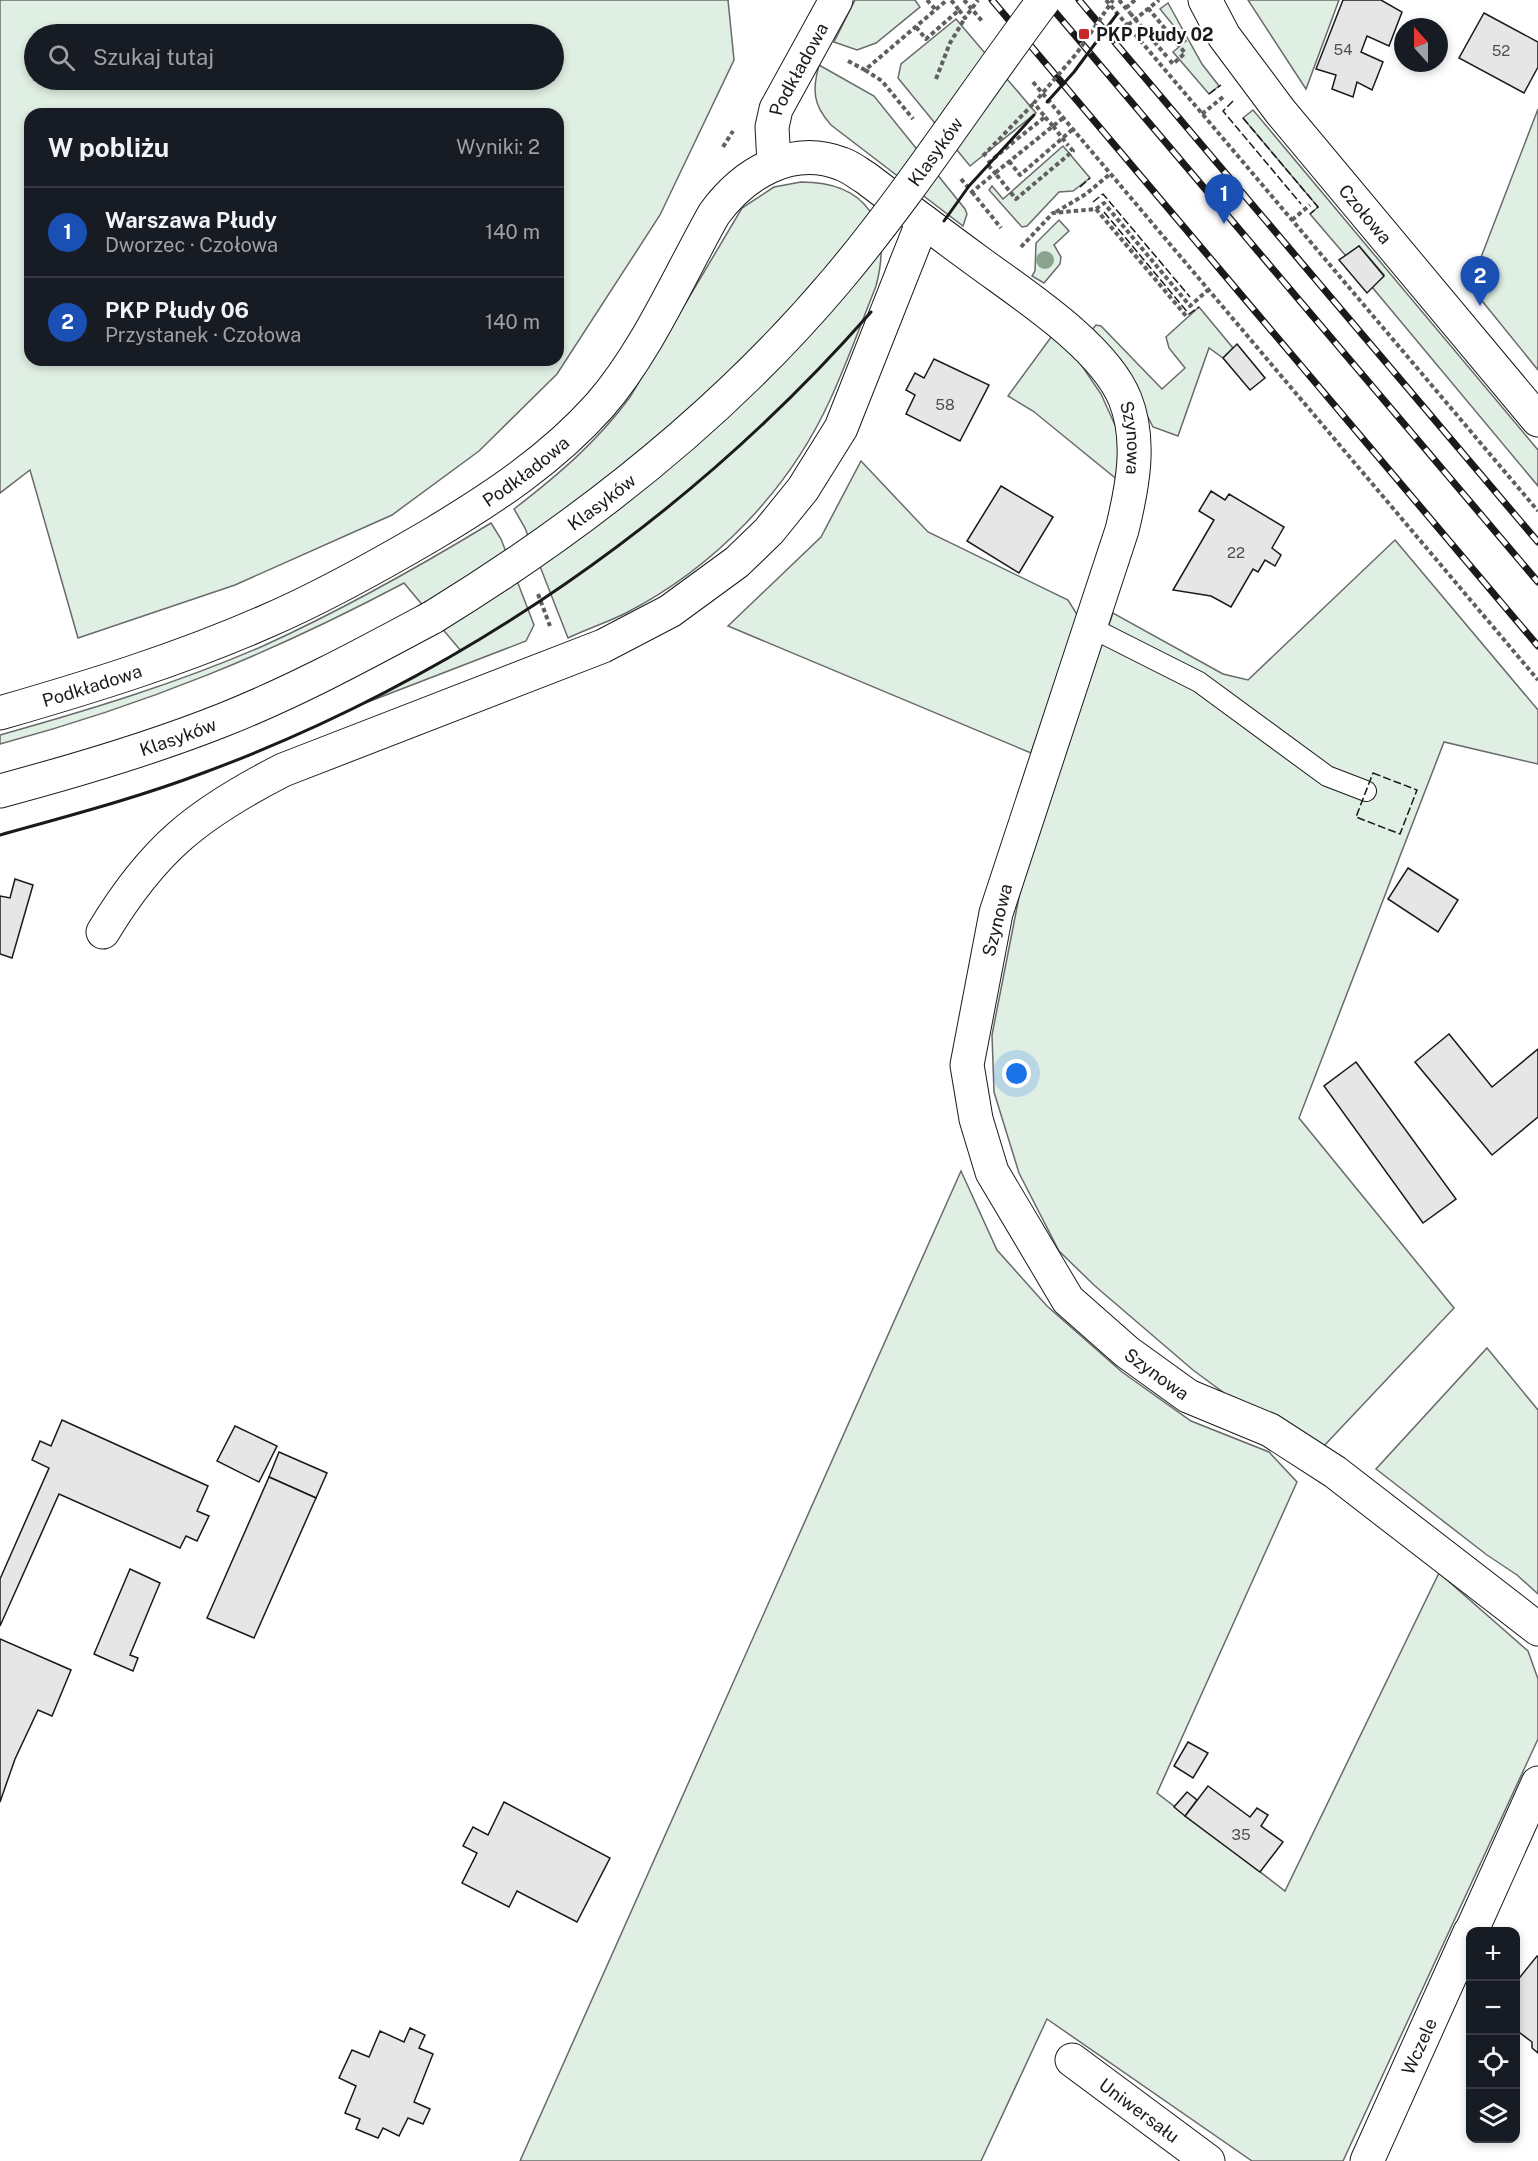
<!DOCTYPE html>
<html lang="pl">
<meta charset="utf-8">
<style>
:root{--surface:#171b24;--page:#242831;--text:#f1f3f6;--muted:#9ea1a6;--line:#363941;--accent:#ea580c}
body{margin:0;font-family:"Public Sans",sans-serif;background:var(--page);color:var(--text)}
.controls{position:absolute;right:18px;bottom:18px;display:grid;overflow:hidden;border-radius:12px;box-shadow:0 3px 9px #0003}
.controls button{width:54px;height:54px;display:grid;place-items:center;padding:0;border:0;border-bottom:2px solid var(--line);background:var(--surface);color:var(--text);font:30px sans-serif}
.compass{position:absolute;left:1394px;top:18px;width:54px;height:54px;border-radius:50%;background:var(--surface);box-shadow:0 3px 9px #0003;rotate:339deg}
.you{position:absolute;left:1017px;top:1074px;width:21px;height:21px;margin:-15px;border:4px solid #fff;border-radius:50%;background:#1a73e8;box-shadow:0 0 0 9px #1a73e833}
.badge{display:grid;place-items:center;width:39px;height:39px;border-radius:50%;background:var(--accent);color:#fff;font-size:20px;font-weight:700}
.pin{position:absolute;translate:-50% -50px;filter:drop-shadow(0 2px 3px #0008)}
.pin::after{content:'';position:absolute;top:32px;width:21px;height:18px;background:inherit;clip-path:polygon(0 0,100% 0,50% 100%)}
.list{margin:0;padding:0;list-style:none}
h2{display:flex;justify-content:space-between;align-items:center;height:78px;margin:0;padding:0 24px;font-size:26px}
h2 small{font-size:20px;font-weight:400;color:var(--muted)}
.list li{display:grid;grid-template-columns:39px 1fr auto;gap:18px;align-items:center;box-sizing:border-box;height:90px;padding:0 24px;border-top:2px solid var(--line)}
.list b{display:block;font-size:22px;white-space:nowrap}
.list p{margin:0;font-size:20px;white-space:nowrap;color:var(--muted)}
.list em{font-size:20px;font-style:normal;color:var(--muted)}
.icon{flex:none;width:33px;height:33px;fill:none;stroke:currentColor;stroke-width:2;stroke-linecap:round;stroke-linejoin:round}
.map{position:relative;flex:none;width:1538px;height:2161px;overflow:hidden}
.search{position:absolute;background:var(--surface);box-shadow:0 3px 9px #0003;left:24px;top:24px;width:540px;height:66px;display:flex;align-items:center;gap:15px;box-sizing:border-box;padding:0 21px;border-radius:33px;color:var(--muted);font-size:22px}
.panel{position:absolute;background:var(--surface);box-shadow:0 3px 9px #0003;left:24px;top:108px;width:540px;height:258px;border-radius:18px}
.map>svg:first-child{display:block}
.green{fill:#e0efe3;stroke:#6a6a6a;stroke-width:1.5;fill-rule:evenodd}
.building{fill:#e6e6e6;stroke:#1a1a1a;stroke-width:1.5}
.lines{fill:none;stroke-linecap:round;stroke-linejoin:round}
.service-casing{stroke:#1a1a1a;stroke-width:22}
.minor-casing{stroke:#1a1a1a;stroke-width:35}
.tertiary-casing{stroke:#1a1a1a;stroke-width:35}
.path{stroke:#5f5f5f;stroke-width:4;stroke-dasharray:4.5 3;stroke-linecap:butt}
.service{stroke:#fff;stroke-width:20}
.minor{stroke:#fff;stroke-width:33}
.tertiary{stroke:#fff;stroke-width:33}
.rail-casing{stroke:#1a1a1a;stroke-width:7}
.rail{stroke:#fff;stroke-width:4.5;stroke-dasharray:14;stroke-linecap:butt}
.tertiary-bridge-casing{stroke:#1a1a1a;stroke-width:35;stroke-linecap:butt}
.path-bridge{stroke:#5f5f5f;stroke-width:4;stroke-dasharray:4.5 3;stroke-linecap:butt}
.tertiary-bridge{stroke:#fff;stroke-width:33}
.fence{stroke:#1a1a1a;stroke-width:1.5;stroke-dasharray:8 3;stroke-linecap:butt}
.wall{stroke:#1a1a1a;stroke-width:3}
.tree{fill:#8aa48f}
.poi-dot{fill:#c62828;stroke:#fff;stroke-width:2}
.labels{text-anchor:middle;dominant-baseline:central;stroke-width:4.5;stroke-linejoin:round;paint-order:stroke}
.number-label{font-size:15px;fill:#4d4d4d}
.poi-label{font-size:18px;font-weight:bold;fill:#1a1a1a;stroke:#fff;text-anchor:start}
.street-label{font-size:18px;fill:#1a1a1a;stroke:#fff}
</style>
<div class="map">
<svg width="1538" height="2161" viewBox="0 0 1538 2161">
<rect width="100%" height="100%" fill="#fff"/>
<g class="green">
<path d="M0,0H728L734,60L660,215L557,374L479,451L392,515L235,585L78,638L30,470L0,493ZM34,34H554V80H34ZM30,114H558V360H30Z"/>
<polygon points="855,0 915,0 920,7 876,43 857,50 834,42"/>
<polygon points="1248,0 1339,0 1306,89"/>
<polygon points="1168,3 1202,64 1219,86 1209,94 1173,52 1186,41 1160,9"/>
<polygon points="956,19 1036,113 970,166 898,78 901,64"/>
<path d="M819,65L874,96L965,209L967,214L963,226L831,125C813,105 812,90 819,65Z"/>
<polygon points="1538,109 1538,370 1470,286"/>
<polygon points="1253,110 1538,450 1538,486 1372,287 1384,275 1359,246 1346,256 1310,214 1318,207 1243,118"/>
<polygon points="1063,146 1090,178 1073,191 1059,192 1027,226 1022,227 989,190 992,186 1003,199"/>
<path d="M801,182C866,182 893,223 876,286C861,324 847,363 830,400C789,490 715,567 626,613C608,622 587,629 568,638L525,528L514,509C558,475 597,442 630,397L742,208L774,187Z"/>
<polygon points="1059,220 1069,231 1054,245 1061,257 1060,264 1044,283 1032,276 1035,271 1036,243"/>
<polygon points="1199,307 1233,348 1223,358 1209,348 1178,436 1153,427 1139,400 1090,332 1096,325 1101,326 1162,389 1185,368 1169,348 1166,337"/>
<polygon points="1057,329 1101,394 1129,456 1119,481 1033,411 1008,396"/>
<polygon points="861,461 928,532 1068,600 1078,616 1031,753 728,626 821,537"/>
<path d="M491,523L501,539L534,625L526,641L360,705L461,651L404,583C272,653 145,705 0,744V735C89,710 178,683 263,646C342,610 417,568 491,523Z"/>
<polygon points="1395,540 1538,710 1538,764 1444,742 1299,1118 1454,1308 1321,1449 1231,1398 1193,1370 1095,1286 1059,1251 1019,1173 994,1092 992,1035 1027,856 1113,613 1223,674 1248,680"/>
<polygon points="961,1171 997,1250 1047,1306 1122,1372 1191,1421 1269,1452 1297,1482 1157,1793 1285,1891 1439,1573 1528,1651 1538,1679 1538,1739 1343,2161 1252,2161 1047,2019 981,2161 520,2161"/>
<polygon points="1487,1348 1538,1410 1538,1594 1517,1575 1487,1555 1376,1469"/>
</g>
<g class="building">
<polygon points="1343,0 1381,0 1402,12 1389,46 1367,36 1361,52 1383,62 1372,90 1357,82 1353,97 1332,89 1336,75 1316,69"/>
<polygon points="1484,13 1538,42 1538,67 1524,93 1459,58"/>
<polygon points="1359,246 1384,276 1367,293 1339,260"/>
<polygon points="1237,344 1265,378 1250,390 1223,358"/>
<polygon points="934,359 989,385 960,441 906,414 915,395 906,390 915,373 924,378"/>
<polygon points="1001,486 1053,517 1019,573 967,541"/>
<polygon points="1211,491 1225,500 1229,494 1284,527 1272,548 1281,555 1275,566 1265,560 1258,572 1253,569 1231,607 1211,596 1173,590 1214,520 1199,511"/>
<polygon points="1408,868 1458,900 1438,932 1388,899"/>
<polygon points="15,879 33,885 12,958 0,954 0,896 10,898"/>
<polygon points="1449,1034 1492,1087 1538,1049 1538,1117 1492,1155 1415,1062"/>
<polygon points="1356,1062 1456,1199 1423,1223 1324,1086"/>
<polygon points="62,1420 208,1486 197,1511 209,1516 197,1541 186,1536 180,1548 59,1494 0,1626 0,1579 49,1468 32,1460 40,1441 51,1446"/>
<polygon points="235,1426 277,1446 259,1482 217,1461"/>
<polygon points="279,1452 327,1473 316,1498 269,1477"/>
<polygon points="269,1477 316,1498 254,1638 207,1618"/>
<polygon points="130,1569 160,1583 130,1655 138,1658 133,1671 94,1654"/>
<polygon points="0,1639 71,1670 52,1716 38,1710 15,1759 0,1802"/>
<polygon points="1188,1742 1208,1753 1193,1778 1174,1766"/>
<polygon points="1208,1786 1250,1817 1257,1808 1268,1815 1261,1826 1283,1842 1260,1872 1185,1816"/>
<polygon points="1187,1792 1197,1800 1185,1816 1174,1807"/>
<polygon points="504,1802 610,1858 577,1922 517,1891 509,1907 462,1883 477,1853 463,1846 473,1827 488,1835"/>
<polygon points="1537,1956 1538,1957 1538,2053 1532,2048 1532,2042 1516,2030 1516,1982"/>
<polygon points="410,2028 425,2035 419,2048 433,2054 414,2102 430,2109 423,2124 408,2118 399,2136 383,2128 378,2138 356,2129 360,2119 345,2113 356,2086 339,2078 352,2050 369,2057 380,2031 404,2042"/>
</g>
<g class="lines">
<g class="service-casing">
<polyline id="service" points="1090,627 1199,682 1327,776 1366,791"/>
</g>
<g class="minor-casing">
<g id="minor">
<path id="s1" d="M774,163L772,127L776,109L836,0"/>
<path id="s2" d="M0,713C90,687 181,659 267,621C323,597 378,566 431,535C493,498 552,459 600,405C647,351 679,276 714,214C743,174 791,144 842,164C851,167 859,174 866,178C904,207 942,235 980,263C1025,296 1104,347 1125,399C1142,441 1132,489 1122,530L996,913L967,1065L976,1119L992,1172L1068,1300L1127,1352L1188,1396L1270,1430L1335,1472L1538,1629"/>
<path d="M103,932C153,849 197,814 283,770L603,646L670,611L737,562L769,531L803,489L841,428L923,221"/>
<polyline points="1471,1932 1538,1783"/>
<path id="s3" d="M1072,2060L1208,2161"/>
<path id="s4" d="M1367,2161L1470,1932"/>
</g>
</g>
<g class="tertiary-casing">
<g id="tertiary">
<path id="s5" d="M1205,0L1224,36L1280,111L1538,420"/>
<path id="s6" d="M0,791C75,771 150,749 223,720C296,691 364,654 433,617"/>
</g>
</g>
<g class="path">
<polyline points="927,0 936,10"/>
<polyline points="964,0 982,21"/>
<polyline points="1106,0 1538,511"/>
<polyline points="1119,0 1130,13"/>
<polyline points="1126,8 1135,0"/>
<polyline points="1148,8 1185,53 1173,64 1168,58"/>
<polyline points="1128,25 1159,0"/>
<polyline points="916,27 926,39 959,10 951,0"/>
<polyline points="848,61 865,70 947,0"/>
<polyline points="865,70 882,81 913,119"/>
<polyline points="1033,82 1538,680"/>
<polyline points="1202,114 1223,97"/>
<polyline points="1045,117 1053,126"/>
<polyline points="1063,118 995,173 1016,199 1073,151 1067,144"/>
<polyline points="723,147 733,131"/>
<polyline points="1009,161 1020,175 1073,129"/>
<polyline points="961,179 972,192 995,173 987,164 1017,139"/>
<polyline points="972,192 1001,228"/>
<polyline points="1096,209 1187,317"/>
<polyline points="1056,212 1086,194 1110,174"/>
<polyline points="1292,220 1310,205"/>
<polyline points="1021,247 1053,213 1096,209 1104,203 1190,306 1208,290"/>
<polyline points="538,594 550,626"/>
</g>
<use href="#service" class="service"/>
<use href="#minor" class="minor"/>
<use href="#tertiary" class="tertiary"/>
<g class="rail-casing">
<g id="rail">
<polyline points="992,0 1538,646"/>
<polyline points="1045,0 1538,582"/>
<polyline points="1079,0 1538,542"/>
</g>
</g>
<use href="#rail" class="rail"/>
<g class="tertiary-bridge-casing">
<g id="tertiary-bridge">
<path id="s7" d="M433,617C583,525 722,416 836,281C911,192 974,93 1044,0"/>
</g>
</g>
<g class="path-bridge">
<polyline points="959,10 965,18 978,0"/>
<polyline points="1130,13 1168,58"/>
<polyline points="936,79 950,43 965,18"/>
<polyline points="1053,126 1067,144"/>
<polyline points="1017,139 1045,117 1034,103 1077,53 1113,0"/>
<polyline points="983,156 1034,103"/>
</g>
<use href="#tertiary-bridge" class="tertiary-bridge"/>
<g class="fence">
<polyline points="1209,94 1221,85"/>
<polyline points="1233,101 1223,111 1301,204"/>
<polyline points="1243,118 1318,207 1310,214"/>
<polyline points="1080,187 1090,178"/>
<polyline points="1093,202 1103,194 1190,297"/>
<polyline points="1104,212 1189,314 1199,307"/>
<polygon points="1373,773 1417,790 1400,834 1356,817"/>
</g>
<g class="wall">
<polyline points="1047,102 1074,72 1117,14"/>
<polyline points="944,221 969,186 1034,115"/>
<path d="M0,835C68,816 137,798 203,773C459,678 691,517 871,312"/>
</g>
</g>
<circle class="tree" cx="1045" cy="260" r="9"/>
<rect class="poi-dot" x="1078" y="28" width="12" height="12" rx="3"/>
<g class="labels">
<g class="number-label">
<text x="1343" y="49">54</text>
<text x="1501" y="50">52</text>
<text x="945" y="404">58</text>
<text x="1236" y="552">22</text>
<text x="1241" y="1834">35</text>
</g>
<g class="poi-label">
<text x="1096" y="34">PKP Płudy 02</text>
</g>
<g class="street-label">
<text stroke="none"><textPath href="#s1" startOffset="100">Podkładowa</textPath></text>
<text stroke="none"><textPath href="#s7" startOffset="690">Klasyków</textPath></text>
<text stroke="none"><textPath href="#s5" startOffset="268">Czołowa</textPath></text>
<text stroke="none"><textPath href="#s2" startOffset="1464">Szynowa</textPath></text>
<text stroke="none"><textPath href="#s2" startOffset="582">Podkładowa</textPath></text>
<text stroke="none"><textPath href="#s7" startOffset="204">Klasyków</textPath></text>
<text stroke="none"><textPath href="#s2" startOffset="96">Podkładowa</textPath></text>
<text stroke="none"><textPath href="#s6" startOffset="186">Klasyków</textPath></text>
<text transform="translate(997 920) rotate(-76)">Szynowa</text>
<text stroke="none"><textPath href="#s2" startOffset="2490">Szynowa</textPath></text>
<text stroke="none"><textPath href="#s4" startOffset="126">Wczele</textPath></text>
<text stroke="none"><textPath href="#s3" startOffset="84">Uniwersału</textPath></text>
</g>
</g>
</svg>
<div class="controls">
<button>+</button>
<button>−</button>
<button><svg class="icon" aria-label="locate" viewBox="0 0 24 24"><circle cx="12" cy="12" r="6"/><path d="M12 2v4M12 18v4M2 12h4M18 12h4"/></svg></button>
<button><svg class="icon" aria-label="layers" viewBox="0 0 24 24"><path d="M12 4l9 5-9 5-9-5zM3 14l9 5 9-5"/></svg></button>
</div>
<svg class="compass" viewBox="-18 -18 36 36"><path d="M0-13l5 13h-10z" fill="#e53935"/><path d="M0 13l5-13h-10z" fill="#9ea1a6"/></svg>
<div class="you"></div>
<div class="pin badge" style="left:1224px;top:224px;background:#1a4fb4">1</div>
<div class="pin badge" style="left:1480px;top:306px;background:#1a4fb4">2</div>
<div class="search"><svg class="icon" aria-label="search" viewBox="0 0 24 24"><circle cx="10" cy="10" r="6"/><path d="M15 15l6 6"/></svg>Szukaj tutaj</div>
<section class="panel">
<h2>W pobliżu<small>Wyniki: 2</small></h2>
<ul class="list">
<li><span class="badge" style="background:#1a4fb4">1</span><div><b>Warszawa Płudy</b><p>Dworzec · Czołowa</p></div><em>140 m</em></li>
<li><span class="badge" style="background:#1a4fb4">2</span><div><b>PKP Płudy 06</b><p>Przystanek · Czołowa</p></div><em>140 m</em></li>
</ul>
</section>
</div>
